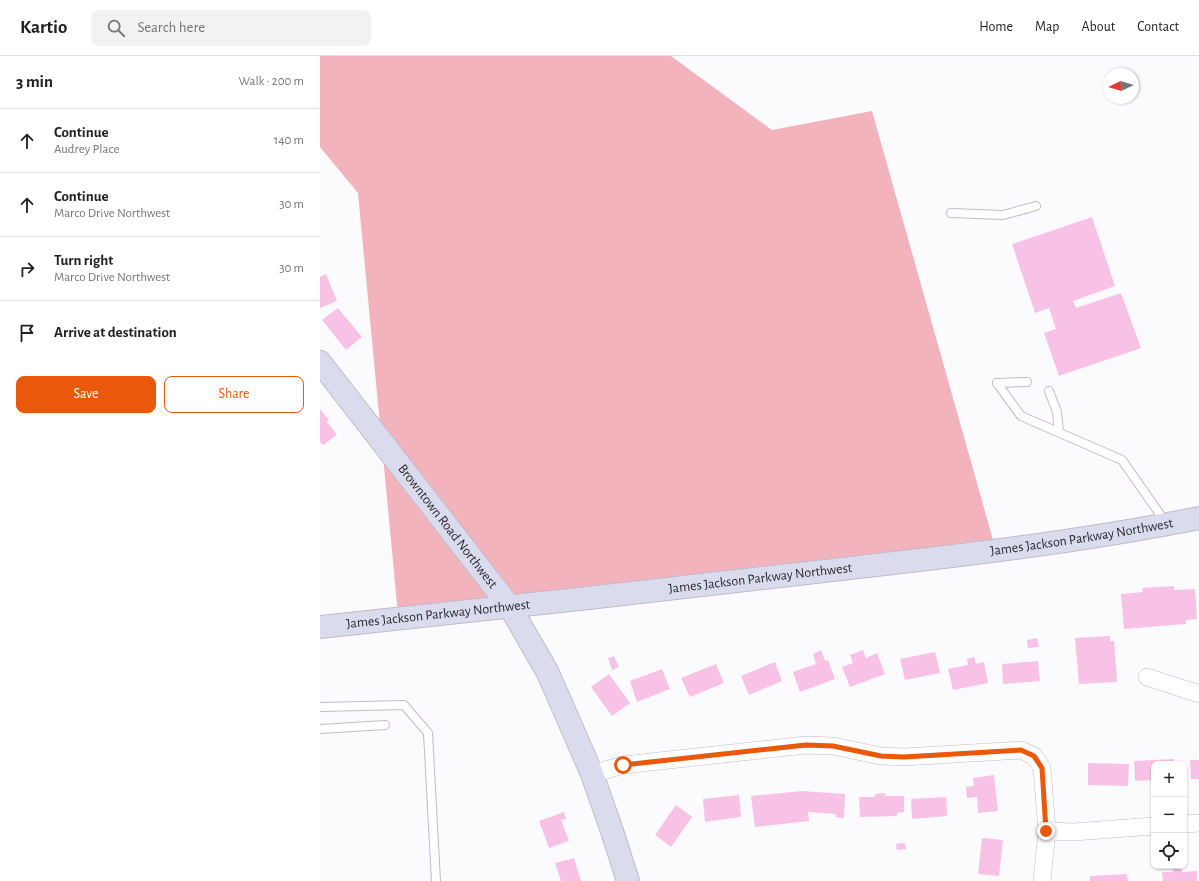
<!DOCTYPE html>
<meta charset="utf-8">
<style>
:root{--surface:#fff;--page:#f2f2f2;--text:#222;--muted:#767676;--line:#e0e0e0;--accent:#ea580c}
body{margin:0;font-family:"Alegreya Sans",sans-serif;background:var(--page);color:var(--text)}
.controls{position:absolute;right:12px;bottom:12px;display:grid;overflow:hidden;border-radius:8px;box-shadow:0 1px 3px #0004}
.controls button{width:36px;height:36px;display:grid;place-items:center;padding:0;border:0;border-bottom:1px solid var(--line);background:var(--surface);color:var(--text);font:20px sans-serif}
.compass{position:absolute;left:783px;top:12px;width:36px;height:36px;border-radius:50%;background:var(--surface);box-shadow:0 1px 3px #0004;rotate:266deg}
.stop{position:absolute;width:12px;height:12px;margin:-9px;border:3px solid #ea580c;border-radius:50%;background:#fff}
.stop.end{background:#ea580c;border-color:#fff;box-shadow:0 1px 4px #0008}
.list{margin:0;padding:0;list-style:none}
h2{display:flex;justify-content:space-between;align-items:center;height:52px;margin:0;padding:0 16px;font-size:17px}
h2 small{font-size:13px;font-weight:400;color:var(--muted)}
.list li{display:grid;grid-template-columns:26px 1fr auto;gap:12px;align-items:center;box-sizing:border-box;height:64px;padding:0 16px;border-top:1px solid var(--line)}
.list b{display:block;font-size:15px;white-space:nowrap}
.list p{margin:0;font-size:13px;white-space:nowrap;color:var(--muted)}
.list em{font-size:13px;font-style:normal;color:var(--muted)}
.actions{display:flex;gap:8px;padding:12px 16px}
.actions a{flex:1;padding:9px 0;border:1px solid var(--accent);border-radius:8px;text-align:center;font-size:14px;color:var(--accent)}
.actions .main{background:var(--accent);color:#fff}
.icon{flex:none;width:22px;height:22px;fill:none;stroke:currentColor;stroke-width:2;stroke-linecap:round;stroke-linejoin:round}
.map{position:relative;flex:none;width:879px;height:825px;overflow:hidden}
header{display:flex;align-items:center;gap:24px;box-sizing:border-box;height:56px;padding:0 20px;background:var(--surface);border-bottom:1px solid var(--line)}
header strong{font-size:19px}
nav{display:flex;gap:22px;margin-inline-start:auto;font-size:14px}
.search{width:280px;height:36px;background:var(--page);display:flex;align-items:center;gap:10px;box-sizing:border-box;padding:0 14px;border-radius:8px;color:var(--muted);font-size:15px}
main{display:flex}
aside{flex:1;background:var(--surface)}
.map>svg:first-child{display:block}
.green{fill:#f2b3bd}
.building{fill:#f7c2e6}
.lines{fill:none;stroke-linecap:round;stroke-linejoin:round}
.lane-casing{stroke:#c2baca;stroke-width:10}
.street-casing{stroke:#c2baca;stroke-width:18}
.secondary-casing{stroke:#c2baca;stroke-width:24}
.lane{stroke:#fff;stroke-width:8}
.street{stroke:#fff;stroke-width:17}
.secondary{stroke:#dadcee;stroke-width:22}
.route{stroke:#ea580c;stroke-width:5}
.labels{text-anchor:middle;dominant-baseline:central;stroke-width:4;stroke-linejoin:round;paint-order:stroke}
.street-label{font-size:14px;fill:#2c292f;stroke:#fff}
</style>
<header>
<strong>Kartio</strong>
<div class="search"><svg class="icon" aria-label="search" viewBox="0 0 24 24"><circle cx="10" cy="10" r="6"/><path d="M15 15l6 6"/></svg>Search here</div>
<nav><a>Home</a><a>Map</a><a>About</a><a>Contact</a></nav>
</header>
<main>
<aside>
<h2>3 min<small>Walk · 200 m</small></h2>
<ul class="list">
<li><svg class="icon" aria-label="ahead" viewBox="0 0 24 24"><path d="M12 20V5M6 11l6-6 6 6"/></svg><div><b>Continue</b><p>Audrey Place</p></div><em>140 m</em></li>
<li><svg class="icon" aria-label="ahead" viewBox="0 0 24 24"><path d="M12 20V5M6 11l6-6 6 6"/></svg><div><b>Continue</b><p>Marco Drive Northwest</p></div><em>30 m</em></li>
<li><svg class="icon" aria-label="right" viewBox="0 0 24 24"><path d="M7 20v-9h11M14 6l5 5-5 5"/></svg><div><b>Turn right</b><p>Marco Drive Northwest</p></div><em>30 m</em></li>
<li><svg class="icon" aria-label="arrive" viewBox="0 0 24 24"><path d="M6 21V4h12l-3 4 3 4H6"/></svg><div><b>Arrive at destination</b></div></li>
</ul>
<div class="actions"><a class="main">Save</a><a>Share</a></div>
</aside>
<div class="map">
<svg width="879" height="825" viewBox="0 0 879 825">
<rect width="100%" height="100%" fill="#fbfafd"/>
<polygon class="green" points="0,0 351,0 452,74 552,55 677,498 79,569 38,137 0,91"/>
<g class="building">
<polygon points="772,161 795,230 753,245 756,252 801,237 821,292 739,320 724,277 736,273 729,252 715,257 692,188"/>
<polygon points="6,218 17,245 0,252 0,221"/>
<polygon points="18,252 42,281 26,294 2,264"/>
<polygon points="0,353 9,364 7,366 17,379 3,389 0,386"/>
<polygon points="854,530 854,534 875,533 877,563 866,564 866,568 804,573 801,538 823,536 822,532"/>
<polygon points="790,580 790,585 794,585 797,626 759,628 755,582"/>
<polygon points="717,582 719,591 708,592 707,584"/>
<polygon points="501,594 505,605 508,604 515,623 480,636 473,616 496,608 493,598"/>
<polygon points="543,594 546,602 557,597 565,618 530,631 522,611 533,607 530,599"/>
<polygon points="615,596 620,617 585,624 580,603"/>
<polygon points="294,600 299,611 292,614 288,602"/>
<polygon points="654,601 656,608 664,606 668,627 633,634 628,613 648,609 647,603"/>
<polygon points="718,605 720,625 683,628 682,608"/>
<polygon points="455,606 462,625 429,639 421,620"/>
<polygon points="396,608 404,627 370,641 361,622"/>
<polygon points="342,613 350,633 317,646 310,625"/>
<polygon points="289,618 310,647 292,660 271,631"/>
<polygon points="854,703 854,708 834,708 834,724 815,725 814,705"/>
<polygon points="870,704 879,704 879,723 871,723"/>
<polygon points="768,707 809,708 808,730 768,729"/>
<polygon points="674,719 678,755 658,757 657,741 647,742 646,731 654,730 653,722"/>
<polygon points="482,735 525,738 524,762 515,761 516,758 488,756 489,765 435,771 431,740"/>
<polygon points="565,737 565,740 584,740 584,756 577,757 577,760 540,761 539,741 555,741 555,738"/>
<polygon points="419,739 421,761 385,766 383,743"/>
<polygon points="626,741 627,760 592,763 591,743"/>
<polygon points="356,749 372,761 351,791 335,779"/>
<polygon points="244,756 246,763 241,764 249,785 229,792 219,765"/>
<polygon points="662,782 683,784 679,820 658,818"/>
<polygon points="585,787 586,793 577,794 576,788"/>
<polygon points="254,802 261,825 241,825 235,807"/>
<polygon points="853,812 862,812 862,816 877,815 877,825 843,825 842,816 853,816"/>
<polygon points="807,818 808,825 770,825 770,820"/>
</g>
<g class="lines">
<g class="lane-casing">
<g id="lane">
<polyline points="631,157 683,159 716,150"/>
<polyline points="677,327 701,360 802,404 846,467"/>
<polyline points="677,327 707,326"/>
<polyline points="729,335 737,356 739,376"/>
<polyline points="0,651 84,649 108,677 116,825"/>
<polyline points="0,673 65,669"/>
</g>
</g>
<g class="street-casing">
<g id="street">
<polyline points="827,621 879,638"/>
<polyline points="272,718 303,709 486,689 513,690 561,700 584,701 701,694 714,700 722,712 727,775 722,825"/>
<polyline points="864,768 879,767"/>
<polyline points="727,775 753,776 834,770"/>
</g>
</g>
<g class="secondary-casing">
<g id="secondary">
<path id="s1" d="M0,306L190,551L228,617L272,718L292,775L308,825"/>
<path id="s2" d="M0,571C162,554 325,536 487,517C618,502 749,488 879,462"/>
</g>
</g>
<use href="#lane" class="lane"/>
<use href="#street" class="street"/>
<use href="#secondary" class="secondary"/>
</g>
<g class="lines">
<polyline class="route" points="303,709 486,689 513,690 561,700 584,701 701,694 714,700 722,712 726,775"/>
</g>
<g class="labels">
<g class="street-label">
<text stroke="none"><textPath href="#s1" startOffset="208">Browntown Road Northwest</textPath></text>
<text stroke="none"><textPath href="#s2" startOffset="767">James Jackson Parkway Northwest</textPath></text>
<text stroke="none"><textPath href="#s2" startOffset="443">James Jackson Parkway Northwest</textPath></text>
<text stroke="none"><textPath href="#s2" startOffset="119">James Jackson Parkway Northwest</textPath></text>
</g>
</g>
</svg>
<div class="controls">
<button>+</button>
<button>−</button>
<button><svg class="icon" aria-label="locate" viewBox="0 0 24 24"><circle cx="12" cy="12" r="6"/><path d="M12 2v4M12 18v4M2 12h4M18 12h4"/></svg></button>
</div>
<svg class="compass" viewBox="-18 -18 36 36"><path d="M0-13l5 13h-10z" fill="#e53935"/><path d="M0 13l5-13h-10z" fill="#767676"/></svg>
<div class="stop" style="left:303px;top:709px"></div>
<div class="stop end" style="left:726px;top:775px"></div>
</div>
</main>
